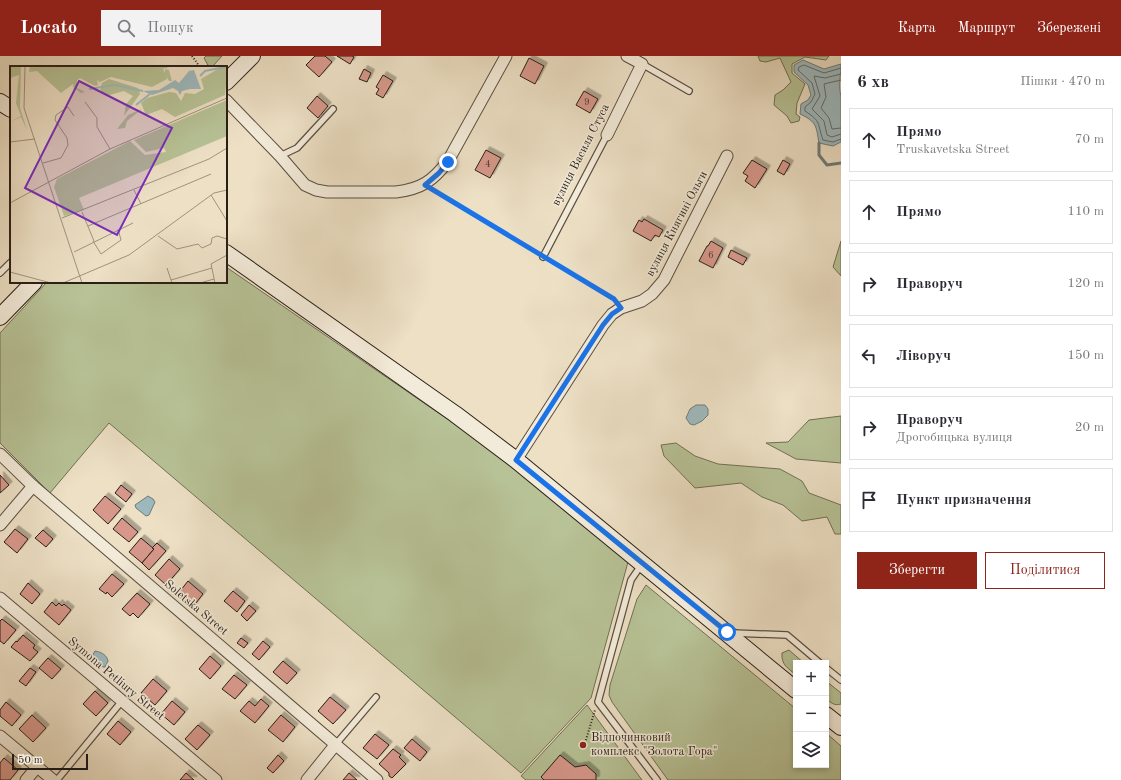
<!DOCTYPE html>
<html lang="uk">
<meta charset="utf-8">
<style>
:root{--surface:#fff;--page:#f2f2f3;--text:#2b2b33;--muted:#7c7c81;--line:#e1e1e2;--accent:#8f2418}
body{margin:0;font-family:"Old Standard TT",serif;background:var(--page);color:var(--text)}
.controls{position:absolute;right:12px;bottom:12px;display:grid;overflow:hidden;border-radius:0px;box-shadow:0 2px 6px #0003}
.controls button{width:36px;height:36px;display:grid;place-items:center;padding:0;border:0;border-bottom:1px solid var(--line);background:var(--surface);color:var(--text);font:20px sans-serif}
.scale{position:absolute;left:12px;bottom:10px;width:76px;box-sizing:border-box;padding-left:4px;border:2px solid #2a1f17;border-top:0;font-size:11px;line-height:14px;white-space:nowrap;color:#2a1f17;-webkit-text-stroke:3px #f3ebd9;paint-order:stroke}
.stop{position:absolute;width:12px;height:12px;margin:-9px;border:3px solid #1a73e8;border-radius:50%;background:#fff}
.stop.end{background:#1a73e8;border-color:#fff;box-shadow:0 1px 4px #0008}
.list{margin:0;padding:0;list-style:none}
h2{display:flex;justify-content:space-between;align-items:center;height:52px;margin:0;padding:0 16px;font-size:17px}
h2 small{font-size:13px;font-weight:400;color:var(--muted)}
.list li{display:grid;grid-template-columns:26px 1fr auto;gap:12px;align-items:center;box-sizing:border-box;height:64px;margin:0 8px 8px;padding:0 8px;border:1px solid var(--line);border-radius:0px}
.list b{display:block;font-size:15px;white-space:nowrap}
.list p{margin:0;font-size:13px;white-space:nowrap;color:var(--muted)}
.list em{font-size:13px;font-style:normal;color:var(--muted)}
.actions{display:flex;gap:8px;padding:12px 16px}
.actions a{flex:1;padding:9px 0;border:1px solid var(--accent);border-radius:0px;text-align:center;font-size:14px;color:var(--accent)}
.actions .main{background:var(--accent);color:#fff}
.icon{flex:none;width:22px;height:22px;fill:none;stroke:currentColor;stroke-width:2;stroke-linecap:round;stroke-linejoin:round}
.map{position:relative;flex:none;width:841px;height:724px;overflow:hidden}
header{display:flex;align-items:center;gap:24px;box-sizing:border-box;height:56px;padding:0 20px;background:var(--accent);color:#fff}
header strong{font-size:19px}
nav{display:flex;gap:22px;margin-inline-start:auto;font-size:14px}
.search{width:280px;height:36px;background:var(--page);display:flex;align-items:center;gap:10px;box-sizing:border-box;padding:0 14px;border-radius:0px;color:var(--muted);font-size:15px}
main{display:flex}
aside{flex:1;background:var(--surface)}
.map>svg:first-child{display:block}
.green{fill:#b7c296;stroke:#707056}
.water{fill:#9ebabf;stroke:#707c7c}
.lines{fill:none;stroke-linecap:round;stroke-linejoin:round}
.shore{stroke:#646c6b;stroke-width:1}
.stream{stroke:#707c7c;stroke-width:3}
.building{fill:#d7988b;stroke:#2a1f17;filter:url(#shadow)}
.lane-casing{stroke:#5b4f42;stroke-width:8}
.street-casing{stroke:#5b4f42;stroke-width:13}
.secondary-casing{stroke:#2a1f17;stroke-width:18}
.path{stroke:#2a1f17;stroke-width:2;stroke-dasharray:1 2;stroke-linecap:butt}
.lane{stroke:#f3ebd9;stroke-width:5.5}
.street{stroke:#f3ebd9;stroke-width:11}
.secondary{stroke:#f3ebd9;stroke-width:16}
.route{stroke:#1a73e8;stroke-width:5}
.poi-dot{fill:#8f2418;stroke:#f3ebd9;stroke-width:1.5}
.labels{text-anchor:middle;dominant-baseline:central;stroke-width:3;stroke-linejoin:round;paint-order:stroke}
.number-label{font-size:10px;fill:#553d34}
.street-label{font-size:12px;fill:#2a1f17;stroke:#f3ebd9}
.poi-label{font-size:12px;fill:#2a1f17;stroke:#f3ebd9;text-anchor:start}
.inset-river{fill:none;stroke:#9ebabf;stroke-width:2}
.inset-road{fill:none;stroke:#9f937f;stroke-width:1}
.view{fill:#7b2cbf;fill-opacity:0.15;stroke:#7b2cbf;stroke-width:2}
.inset-edge{fill:none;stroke:#2a1f17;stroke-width:2}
</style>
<header>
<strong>Locato</strong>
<div class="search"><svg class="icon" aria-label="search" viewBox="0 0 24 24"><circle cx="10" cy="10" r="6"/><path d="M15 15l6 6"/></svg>Пошук</div>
<nav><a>Карта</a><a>Маршрут</a><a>Збережені</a></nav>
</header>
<main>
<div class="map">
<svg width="841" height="724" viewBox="0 0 841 724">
<defs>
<filter id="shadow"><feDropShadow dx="3.5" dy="-3.5" stdDeviation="0" flood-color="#0004"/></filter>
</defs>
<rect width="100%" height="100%" fill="#ede0c5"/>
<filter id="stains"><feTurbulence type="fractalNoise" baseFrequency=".005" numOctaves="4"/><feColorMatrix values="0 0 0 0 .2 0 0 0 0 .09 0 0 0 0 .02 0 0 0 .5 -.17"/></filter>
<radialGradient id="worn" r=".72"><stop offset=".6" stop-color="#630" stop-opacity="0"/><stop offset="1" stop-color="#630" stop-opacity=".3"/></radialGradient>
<g class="green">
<polygon points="206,0 222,0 212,11 209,11 204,2"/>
<polygon points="758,0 829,0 826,4 805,1 792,8 792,17 805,28 797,47 796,58 800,61 799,65 791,67 787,60 774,49 775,39 783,34 791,26 780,2 766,6 760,5"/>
<polygon points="841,185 841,220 833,211"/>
<polygon points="226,211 491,393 628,506 591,642 521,717 109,367 50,437 0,387 0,277 47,226 226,226"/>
<polygon points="841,360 841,407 796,403 766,387 788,386 809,364"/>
<polygon points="676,387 695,400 718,408 780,413 802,425 809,437 841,449 841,478 835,478 827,461 802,465 783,449 762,441 741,427 695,432 664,400 661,389"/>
<polygon points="646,529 796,653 796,709 826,709 826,677 841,690 841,724 668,724 612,646 609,639 610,629 637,543"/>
<path d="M789,594L804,607H796V619C788,612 781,609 782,597Z"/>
<path d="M826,625L841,637V648C834,650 831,647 826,642Z"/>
<polygon points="587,649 642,724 526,724 521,720"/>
</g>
<g class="water">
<path d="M803,4L824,13L841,8C841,18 838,30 841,40V86L833,90L819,87C816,70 817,66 800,58L801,48L808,44L811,39L808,29L794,16V9Z"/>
<polygon points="696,349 705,349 708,353 708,359 702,365 694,369 690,368 686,362 690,353"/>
<polygon points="148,440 153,443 155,446 149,459 146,460 136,452 135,449"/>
<path d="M95,595C101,596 107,599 108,605L105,611H103L91,602Z"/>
</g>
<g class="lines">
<g class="shore">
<path d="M841,12L824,17L804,9L799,11L798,14L812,27L815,38L811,46L805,51V55C822,66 817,67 823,84L833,86L841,83"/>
<polyline points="841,18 825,22 814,20 820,40 812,53 824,65 827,79 832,81 841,78"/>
<polyline points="841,24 824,28 826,41 821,52 829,62 832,73 841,72"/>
</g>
<polyline class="stream" points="819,87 819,99 827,109 841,107"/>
</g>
<g class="building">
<polygon points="315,0 325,0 332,6 319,21 306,9"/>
<polygon points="337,0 352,0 354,1 350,8"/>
<polygon points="529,2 544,10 535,28 520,20"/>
<polygon points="364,13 371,17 367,26 359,23"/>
<polygon points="383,19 393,25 383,42 376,38 379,33 376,31"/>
<polygon points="584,35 598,43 590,57 576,49"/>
<polygon points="317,40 328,50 318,62 307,52"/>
<polygon points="486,94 501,102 490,122 475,114"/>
<polygon points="752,104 767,113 755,132 745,125 748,120 743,117"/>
<polygon points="783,104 790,108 784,119 777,115"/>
<polygon points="644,163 663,174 659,181 655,179 651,185 633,175 639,164 642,166"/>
<polygon points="711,185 723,192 713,212 699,205 707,190 708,190"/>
<polygon points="731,194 747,202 743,209 728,201"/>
<polygon points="0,419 9,429 0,437"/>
<polygon points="121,429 132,438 126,446 115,437"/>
<polygon points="105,440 121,453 108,468 93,454"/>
<polygon points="122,462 138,476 129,486 113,473"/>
<polygon points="15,473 28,483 17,497 4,486"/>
<polygon points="43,474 53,483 46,491 35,482"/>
<polygon points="141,482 154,493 142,507 129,496"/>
<polygon points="157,487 166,495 149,514 142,507 154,493 152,492"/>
<polygon points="169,503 180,513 166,529 155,519"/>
<polygon points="112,518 124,528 112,541 107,536 106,538 99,533"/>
<polygon points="188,525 203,538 192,552 177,539"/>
<polygon points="28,527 40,538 32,548 20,538"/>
<polygon points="233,535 245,545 237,556 224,545"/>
<polygon points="137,537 150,548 138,562 133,557 130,560 122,553"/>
<polygon points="52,546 56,550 59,547 62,550 64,548 71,554 59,569 44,556"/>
<polygon points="249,549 256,555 247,565 241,559"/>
<polygon points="2,563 16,574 4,588 0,585 0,565"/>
<polygon points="23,579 35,589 33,592 38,596 30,605 11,591 16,585 17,586"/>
<polygon points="241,582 248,587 244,592 237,587"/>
<polygon points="263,585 270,591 259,604 252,598"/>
<polygon points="210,600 221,610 210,623 199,613"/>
<polygon points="48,602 61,613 52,623 39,612"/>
<polygon points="283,605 297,617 287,628 273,616"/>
<polygon points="30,612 36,616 26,630 19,625"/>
<polygon points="234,619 247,629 235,643 222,633"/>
<polygon points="153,623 167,635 155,649 141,637"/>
<polygon points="95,635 108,647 96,660 83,648"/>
<polygon points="330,641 346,654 333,668 318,655"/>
<polygon points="261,643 269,650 255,667 240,655 249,645 255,650"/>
<polygon points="172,645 185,656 174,669 161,658"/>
<polygon points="6,646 21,659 12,670 0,660 0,654"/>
<polygon points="32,659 46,672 33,686 19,673"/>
<polygon points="281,659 295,671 283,686 268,674"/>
<polygon points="118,665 131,676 120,689 107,678"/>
<polygon points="198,669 210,679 197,694 185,683"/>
<polygon points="375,678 389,689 377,703 363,692"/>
<polygon points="412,683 427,696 420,705 404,692"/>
<polygon points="393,693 401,699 399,701 406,708 392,722 389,720 389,717 379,708"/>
<polygon points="278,699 284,705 273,717 267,712"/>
<polygon points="560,699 575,711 586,709 596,718 596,724 544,724 541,721"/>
<polygon points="4,702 18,714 10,724 0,724 0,707"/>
<polygon points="186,717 194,724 180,724"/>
<polygon points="349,717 357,724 343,724"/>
</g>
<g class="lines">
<g class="lane-casing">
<g id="lane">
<polyline points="642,8 689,35"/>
<polyline points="280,100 297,92 333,53"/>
<polyline points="543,201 607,79"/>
<polyline points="0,217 11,206"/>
<polyline points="642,508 631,524 598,646 657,724"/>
<polyline points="733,577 787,579 820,607"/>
<polyline points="826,612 841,624"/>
<polyline points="336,688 376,641"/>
<polyline points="57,724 122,645"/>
</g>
</g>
<g class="street-casing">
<g id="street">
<path d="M226,44L280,100L305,129L316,134L327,136H396C421,133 433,125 448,105L506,0"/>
<polyline points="607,79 642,8 627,0"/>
<polyline points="0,398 33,430 377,724"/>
<polyline points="516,404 603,269 612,258 621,252 642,245 652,238 664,224 727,100"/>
<polyline points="0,469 33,430"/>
<polyline points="0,542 216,724"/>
<polyline points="0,680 53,724"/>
<polyline points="26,724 37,711"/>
<polyline points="307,724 336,688"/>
</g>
</g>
<g class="secondary-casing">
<g id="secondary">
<polyline points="226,26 252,0"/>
<polyline points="0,46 11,53"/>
<polyline points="226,197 455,358 516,404 796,634"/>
<polyline points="0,261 34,226"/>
<polyline points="826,659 841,671"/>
</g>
</g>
<g class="path">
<polyline points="192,0 200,11"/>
<polyline points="433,134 537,197"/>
<polyline points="549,204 615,245"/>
<polyline points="585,687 595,654"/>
</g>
<use href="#lane" class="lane"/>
<use href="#street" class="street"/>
<use href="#secondary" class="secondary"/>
</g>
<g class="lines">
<polyline class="route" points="448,106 439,117 425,129 614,243 621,252 612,258 603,269 516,404 727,576"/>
</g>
<circle class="poi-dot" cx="583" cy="689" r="4"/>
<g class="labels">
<g class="number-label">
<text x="587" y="46">9</text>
<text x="488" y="108">4</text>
<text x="711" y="199">6</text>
</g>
<g class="street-label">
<text transform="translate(581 99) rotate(-63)">вулиця Василя Стуса</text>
<text transform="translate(677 168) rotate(-62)">вулиця Княгині Ольги</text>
<text transform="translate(196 552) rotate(40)">Soletska Street</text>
<text transform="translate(116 623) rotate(40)">Symona Petliury Street</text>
</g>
<g class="poi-label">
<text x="591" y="682">Відпочинковий<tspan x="591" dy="14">комплекс "Золота Гора"</tspan></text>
</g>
</g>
<g transform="translate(10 10)">
<rect width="217" height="217" fill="#ede0c5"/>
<path d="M0,0H11L10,42L17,64L11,51L0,56L11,50L6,37L9,9L0,12ZM20,0H163L153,3L155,7V3L159,4L162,15H159L156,10L157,13L142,21L101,11L90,16L87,14L88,19L85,20L70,12L67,14V22L75,26L71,27L66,23L64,25L63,18L51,27L27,5L19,6ZM213,0H216L217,9L215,29L165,51L152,43L136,49L131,37L137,32L159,26L166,27L171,35L175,27L185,28L194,23L191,13ZM99,13L128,22L130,28L114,50L116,38L123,30L114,25L96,30L90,24L92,17ZM217,34V70L69,132L74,144L54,150L44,121L47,113L120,75L135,89L156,86L154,82L136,86L124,74ZM132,43L117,55L115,62L107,63L118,49Z" fill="#b7c296"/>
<path d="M184,4L191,23H180L172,25L170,29L168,25L163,22L142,29L133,25L149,24L165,14L169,17L179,5Z" fill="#9ebabf"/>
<path class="inset-river" d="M190,10L195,5L215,1M79,23L105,19L133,25M126,39L140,28"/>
<path class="inset-road" d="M15,0L14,42L72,217M75,36L87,52V61L100,83M0,76L25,73M33,97L51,92L58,79L57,72L45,54L46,49L58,41L64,50M124,124L131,138M201,129L217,155M0,137L100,83L217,32M72,146L84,175M52,152L199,93L217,82M78,160L201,108M148,170L167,183L188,178L192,182L201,178L202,172L207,170L217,173M83,175L91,188L111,174L108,163M64,186L123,157M157,202L162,217M0,206L41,217M161,214L202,202M53,217L119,189L204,127L217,124M190,217L204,213M205,217L201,198L217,189"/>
<path class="view" d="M69,15L162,62L107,169L15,122Z"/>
<rect width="217" height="217" class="inset-edge"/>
</g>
<rect width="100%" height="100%" filter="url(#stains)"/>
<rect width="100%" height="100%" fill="url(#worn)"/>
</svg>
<div class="controls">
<button>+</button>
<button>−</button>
<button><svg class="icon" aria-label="layers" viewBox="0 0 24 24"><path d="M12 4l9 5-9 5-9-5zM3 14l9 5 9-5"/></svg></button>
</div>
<div class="scale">50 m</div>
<div class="stop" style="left:727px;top:576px"></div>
<div class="stop end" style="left:448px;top:106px"></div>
</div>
<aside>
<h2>6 хв<small>Пішки · 470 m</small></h2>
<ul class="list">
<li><svg class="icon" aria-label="ahead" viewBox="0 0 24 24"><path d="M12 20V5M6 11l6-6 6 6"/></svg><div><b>Прямо</b><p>Truskavetska Street</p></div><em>70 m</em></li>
<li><svg class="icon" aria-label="ahead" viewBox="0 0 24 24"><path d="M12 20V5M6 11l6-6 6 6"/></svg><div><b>Прямо</b></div><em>110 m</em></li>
<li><svg class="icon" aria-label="right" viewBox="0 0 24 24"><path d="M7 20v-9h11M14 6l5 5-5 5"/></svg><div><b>Праворуч</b></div><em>120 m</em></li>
<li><svg class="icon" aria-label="left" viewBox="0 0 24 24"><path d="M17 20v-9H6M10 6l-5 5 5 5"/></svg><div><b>Ліворуч</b></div><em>150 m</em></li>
<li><svg class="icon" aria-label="right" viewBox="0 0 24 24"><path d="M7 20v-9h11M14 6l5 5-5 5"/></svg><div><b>Праворуч</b><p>Дрогобицька вулиця</p></div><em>20 m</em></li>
<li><svg class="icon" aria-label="arrive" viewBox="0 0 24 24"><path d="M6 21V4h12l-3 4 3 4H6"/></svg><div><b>Пункт призначення</b></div></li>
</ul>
<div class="actions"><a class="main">Зберегти</a><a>Поділитися</a></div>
</aside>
</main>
